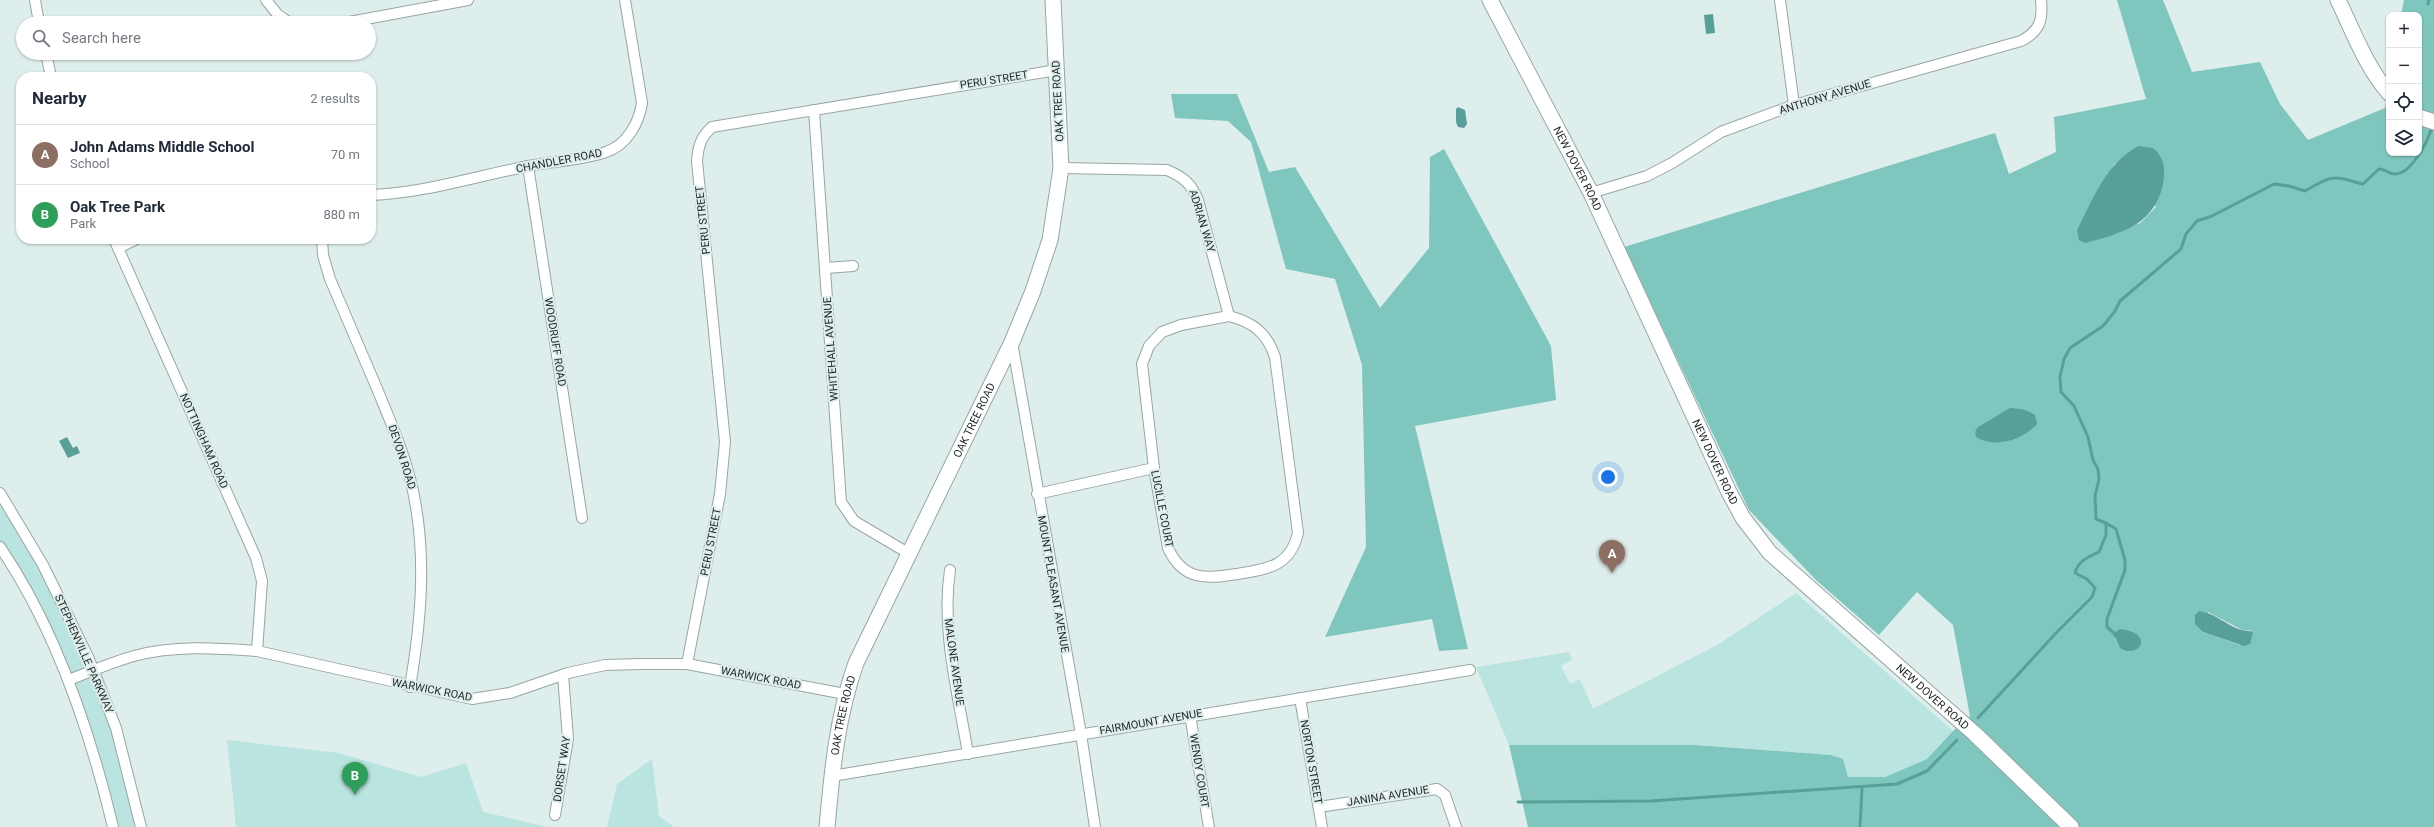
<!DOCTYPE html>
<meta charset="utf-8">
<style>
:root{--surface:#fff;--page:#f2f2f3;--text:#1f2937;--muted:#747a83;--line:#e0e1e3;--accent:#db2777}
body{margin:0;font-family:Roboto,sans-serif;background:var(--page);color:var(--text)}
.controls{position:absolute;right:12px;top:12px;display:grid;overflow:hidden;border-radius:8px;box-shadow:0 1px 3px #0004}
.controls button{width:36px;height:36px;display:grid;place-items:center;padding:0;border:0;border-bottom:1px solid var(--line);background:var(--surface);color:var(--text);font:20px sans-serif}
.you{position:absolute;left:1608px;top:477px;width:14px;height:14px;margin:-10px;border:3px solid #fff;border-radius:50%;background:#1a73e8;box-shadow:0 0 0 6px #1a73e833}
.badge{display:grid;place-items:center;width:26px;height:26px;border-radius:50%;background:var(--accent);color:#fff;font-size:13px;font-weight:700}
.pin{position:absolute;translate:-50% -33px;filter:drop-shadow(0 1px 2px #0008)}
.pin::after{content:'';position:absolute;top:21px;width:14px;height:12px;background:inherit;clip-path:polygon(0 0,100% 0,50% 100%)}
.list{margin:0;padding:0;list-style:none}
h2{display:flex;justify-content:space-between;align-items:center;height:52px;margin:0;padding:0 16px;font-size:17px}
h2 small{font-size:13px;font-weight:400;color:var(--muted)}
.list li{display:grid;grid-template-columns:26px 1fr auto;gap:12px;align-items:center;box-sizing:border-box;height:60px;padding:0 16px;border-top:1px solid var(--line)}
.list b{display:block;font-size:15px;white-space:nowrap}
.list p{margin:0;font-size:13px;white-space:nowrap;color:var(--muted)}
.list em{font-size:13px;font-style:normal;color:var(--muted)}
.icon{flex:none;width:22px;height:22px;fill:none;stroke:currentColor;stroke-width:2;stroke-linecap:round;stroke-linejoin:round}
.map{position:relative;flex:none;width:2434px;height:827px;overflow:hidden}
.search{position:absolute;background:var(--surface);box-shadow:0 1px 3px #0004;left:16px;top:16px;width:360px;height:44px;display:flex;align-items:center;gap:10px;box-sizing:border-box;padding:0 14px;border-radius:22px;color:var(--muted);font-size:15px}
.panel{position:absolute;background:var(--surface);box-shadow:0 1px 3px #0004;left:16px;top:72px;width:360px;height:172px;border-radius:16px}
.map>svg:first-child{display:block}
.green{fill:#bae4df}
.forest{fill:#7fc6bf;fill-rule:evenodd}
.water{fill:#599f99}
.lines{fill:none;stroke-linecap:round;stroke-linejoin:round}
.stream{stroke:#599f99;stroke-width:3}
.street-casing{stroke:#97a6a4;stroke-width:12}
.secondary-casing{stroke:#97a6a4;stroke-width:17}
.street{stroke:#fff;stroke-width:10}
.secondary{stroke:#fff;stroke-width:15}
.labels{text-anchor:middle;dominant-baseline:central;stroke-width:4;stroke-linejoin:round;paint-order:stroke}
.street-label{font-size:11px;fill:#1f2524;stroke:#deeeec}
</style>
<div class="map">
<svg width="2434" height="827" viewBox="0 0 2434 827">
<rect width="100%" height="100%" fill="#deeeec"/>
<g class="green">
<polygon points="0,493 34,549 116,728 141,827 113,827 68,680 0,547"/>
<polygon points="1796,593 1953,731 1927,759 1885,777 1848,777 1843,760 1831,755 1695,745 1509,745 1476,667 1569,652 1572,660 1561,666 1570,684 1580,679 1593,709 1719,644"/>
<polygon points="227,740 339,753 421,777 466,763 483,812 547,827 236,827"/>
<polygon points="652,759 659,816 674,827 607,827 617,784"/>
</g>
<g class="forest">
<path d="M2117,0H2163L2192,72L2260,62L2280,104L2308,140L2385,108L2389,87V153H2419V15H2401L2404,0H2434V827H1528L1509,745H1695L1831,755L1843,759L1848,777H1885L1927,759L1953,731L1970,716L1953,625L1917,592L1879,635L1816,580L1749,510L1624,247L1995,133L2009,174L2056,152L2054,117L2146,99ZM2115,163L2156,207L2140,223L2098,239L2077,230ZM2208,612L2242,630H2250L2240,645L2203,632Z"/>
<polygon points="1171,94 1237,94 1269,172 1295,167 1380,308 1429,248 1430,157 1444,149 1551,346 1556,400 1415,426 1468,649 1439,651 1432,619 1325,637 1366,547 1362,365 1335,279 1286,269 1251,142 1228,121 1175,118"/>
</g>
<g class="water">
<polygon points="1713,14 1715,33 1706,34 1704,15"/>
<polygon points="1458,107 1465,110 1467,124 1464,128 1458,127 1456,122 1456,109"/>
<path d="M2139,146L2153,148C2163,156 2165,166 2164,178C2158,223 2124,233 2085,243L2079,240L2077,230C2092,201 2107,161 2139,146Z"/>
<path d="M2010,408C2021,409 2026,409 2035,415L2037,424C2023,440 1995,449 1976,437L1975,432L1978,427Z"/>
<polygon points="67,437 73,448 77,446 80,453 68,458 59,441"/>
<path d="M2199,611C2215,613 2226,625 2241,630C2246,631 2249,630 2253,633L2250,644L2244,646L2203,632L2195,624V615Z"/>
<path d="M2120,629C2156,633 2139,660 2120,648L2116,638L2113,636L2114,633Z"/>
</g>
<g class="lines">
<g class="stream">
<polyline points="2428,4 2429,0"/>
<polyline points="2106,523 2116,529 2125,560 2125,570 2107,619 2107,627 2114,633"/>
<path d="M1978,718L2056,633L2092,597L2095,588L2087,579L2075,573C2078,561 2088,557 2099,552L2106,535V523L2096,519L2095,496L2099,479L2098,469L2093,460L2088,437L2074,406L2061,392L2060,377L2064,359L2070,348L2103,326L2115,311L2120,301L2181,249L2186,234L2197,221L2212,216L2274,184L2289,186L2305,191C2334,174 2332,176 2363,184L2379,169C2386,169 2390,175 2396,174C2411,173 2427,143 2431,130"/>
<polyline points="1518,802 1651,801 1897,784 1927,771 1957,740"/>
<polyline points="1860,827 1862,788"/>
</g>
<g class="street-casing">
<g id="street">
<polyline points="35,0 39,23"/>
<polyline points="266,0 278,15 290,23"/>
<polyline points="1780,0 1794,105"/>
<polyline points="344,23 468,0"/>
<polyline points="46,53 51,77"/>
<polyline points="814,110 841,502 854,521 908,553"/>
<polyline points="528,166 582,518"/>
<path d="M1061,168L1167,170C1183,177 1191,183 1198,200L1229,316"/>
<path d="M1591,193L1647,176L1672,163L1721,132L1794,105L2021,41C2040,31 2043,20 2041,0"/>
<path d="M371,195C425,193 476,176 529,166C553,161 584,160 606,152C627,145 639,123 642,103L625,0"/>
<polyline points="114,239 256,558 262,581 257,651"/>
<path d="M322,239L323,255L330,279C346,316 362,353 378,391C391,423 406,457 413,491C427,556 421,622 410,687"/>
<polyline points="118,248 137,239"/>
<polyline points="826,268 853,266"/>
<path d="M1229,316C1253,322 1267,333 1275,357L1298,533C1290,567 1267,569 1237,574C1206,579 1183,581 1168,548L1154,468L1142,364L1149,346L1162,332L1181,325Z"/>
<polyline points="1012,342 1081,734 1095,827"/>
<polyline points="0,493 43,565 89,659 116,728 141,827"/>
<polyline points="1037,494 1154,468"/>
<path d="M0,547C56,629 90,731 113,827"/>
<path d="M950,570C941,631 958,693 968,754"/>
<path d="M687,664L720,494L725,442L697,161C698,146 701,137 712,127L1057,70"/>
<path d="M68,680C90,672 112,662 134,656C174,645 216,648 257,651L472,699L510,693L568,673L605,665L641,664H687L845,694"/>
<polyline points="1300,698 1322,827"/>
<polyline points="1190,715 1209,827"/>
<polyline points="832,776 1470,670"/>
<polyline points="1319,807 1437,789 1445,795 1456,827"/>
<polyline points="555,815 568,739 563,675"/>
</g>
</g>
<g class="secondary-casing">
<g id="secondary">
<path id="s1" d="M1490,0L1591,193L1729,492L1743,518L1770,553L1975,734L2071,827"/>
<path d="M2338,0C2353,31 2366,67 2389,93"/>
<polyline points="2419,117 2434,122"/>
<path id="s2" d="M827,827C832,771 837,717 856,663L1012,342L1033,291L1050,240L1061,168L1053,0"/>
</g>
</g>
<use href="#street" class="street"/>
<use href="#secondary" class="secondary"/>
</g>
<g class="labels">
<g class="street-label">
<text transform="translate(994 80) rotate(-9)">PERU STREET</text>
<text transform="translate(1825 97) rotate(-17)">ANTHONY AVENUE</text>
<text transform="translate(1058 101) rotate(-93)">OAK TREE ROAD</text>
<text transform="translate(559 161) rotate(-11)">CHANDLER ROAD</text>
<text stroke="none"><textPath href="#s1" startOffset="190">NEW DOVER ROAD</textPath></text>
<text transform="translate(703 220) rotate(-96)">PERU STREET</text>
<text transform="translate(1202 221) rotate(73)">ADRIAN WAY</text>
<text transform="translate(555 342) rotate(81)">WOODRUFF ROAD</text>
<text transform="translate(831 349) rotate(-94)">WHITEHALL AVENUE</text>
<text stroke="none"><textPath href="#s2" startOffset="437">OAK TREE ROAD</textPath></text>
<text transform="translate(204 441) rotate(66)">NOTTINGHAM ROAD</text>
<text transform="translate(402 457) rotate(72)">DEVON ROAD</text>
<text stroke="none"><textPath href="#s1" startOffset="514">NEW DOVER ROAD</textPath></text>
<text transform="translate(1162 509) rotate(79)">LUCILLE COURT</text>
<text transform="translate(711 542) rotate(-79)">PERU STREET</text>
<text transform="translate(1053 584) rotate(80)">MOUNT PLEASANT AVENUE</text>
<text transform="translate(84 654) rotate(66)">STEPHENVILLE PARKWAY</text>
<text transform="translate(954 662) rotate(82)">MALONE AVENUE</text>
<text transform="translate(761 678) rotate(11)">WARWICK ROAD</text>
<text transform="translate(432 690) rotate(11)">WARWICK ROAD</text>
<text stroke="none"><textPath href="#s1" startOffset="838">NEW DOVER ROAD</textPath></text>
<text stroke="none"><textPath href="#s2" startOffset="113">OAK TREE ROAD</textPath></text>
<text transform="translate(1151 722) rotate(-10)">FAIRMOUNT AVENUE</text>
<text transform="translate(1311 762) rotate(80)">NORTON STREET</text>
<text transform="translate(562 769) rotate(-82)">DORSET WAY</text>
<text transform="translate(1199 771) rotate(81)">WENDY COURT</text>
<text transform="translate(1388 796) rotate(-9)">JANINA AVENUE</text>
</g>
</g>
</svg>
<div class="controls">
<button>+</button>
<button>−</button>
<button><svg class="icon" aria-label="locate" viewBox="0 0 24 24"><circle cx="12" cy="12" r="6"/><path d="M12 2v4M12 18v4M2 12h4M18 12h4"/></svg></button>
<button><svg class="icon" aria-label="layers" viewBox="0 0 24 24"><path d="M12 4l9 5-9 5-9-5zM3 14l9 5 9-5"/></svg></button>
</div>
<div class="you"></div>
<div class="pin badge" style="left:1612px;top:573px;background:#8d6e63">A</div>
<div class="pin badge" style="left:355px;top:795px;background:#2e9e5b">B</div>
<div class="search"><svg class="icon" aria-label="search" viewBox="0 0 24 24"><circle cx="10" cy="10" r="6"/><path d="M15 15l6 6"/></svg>Search here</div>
<section class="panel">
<h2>Nearby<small>2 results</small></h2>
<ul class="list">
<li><span class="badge" style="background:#8d6e63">A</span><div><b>John Adams Middle School</b><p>School</p></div><em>70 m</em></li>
<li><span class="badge" style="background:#2e9e5b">B</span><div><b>Oak Tree Park</b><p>Park</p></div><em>880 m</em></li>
</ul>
</section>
</div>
